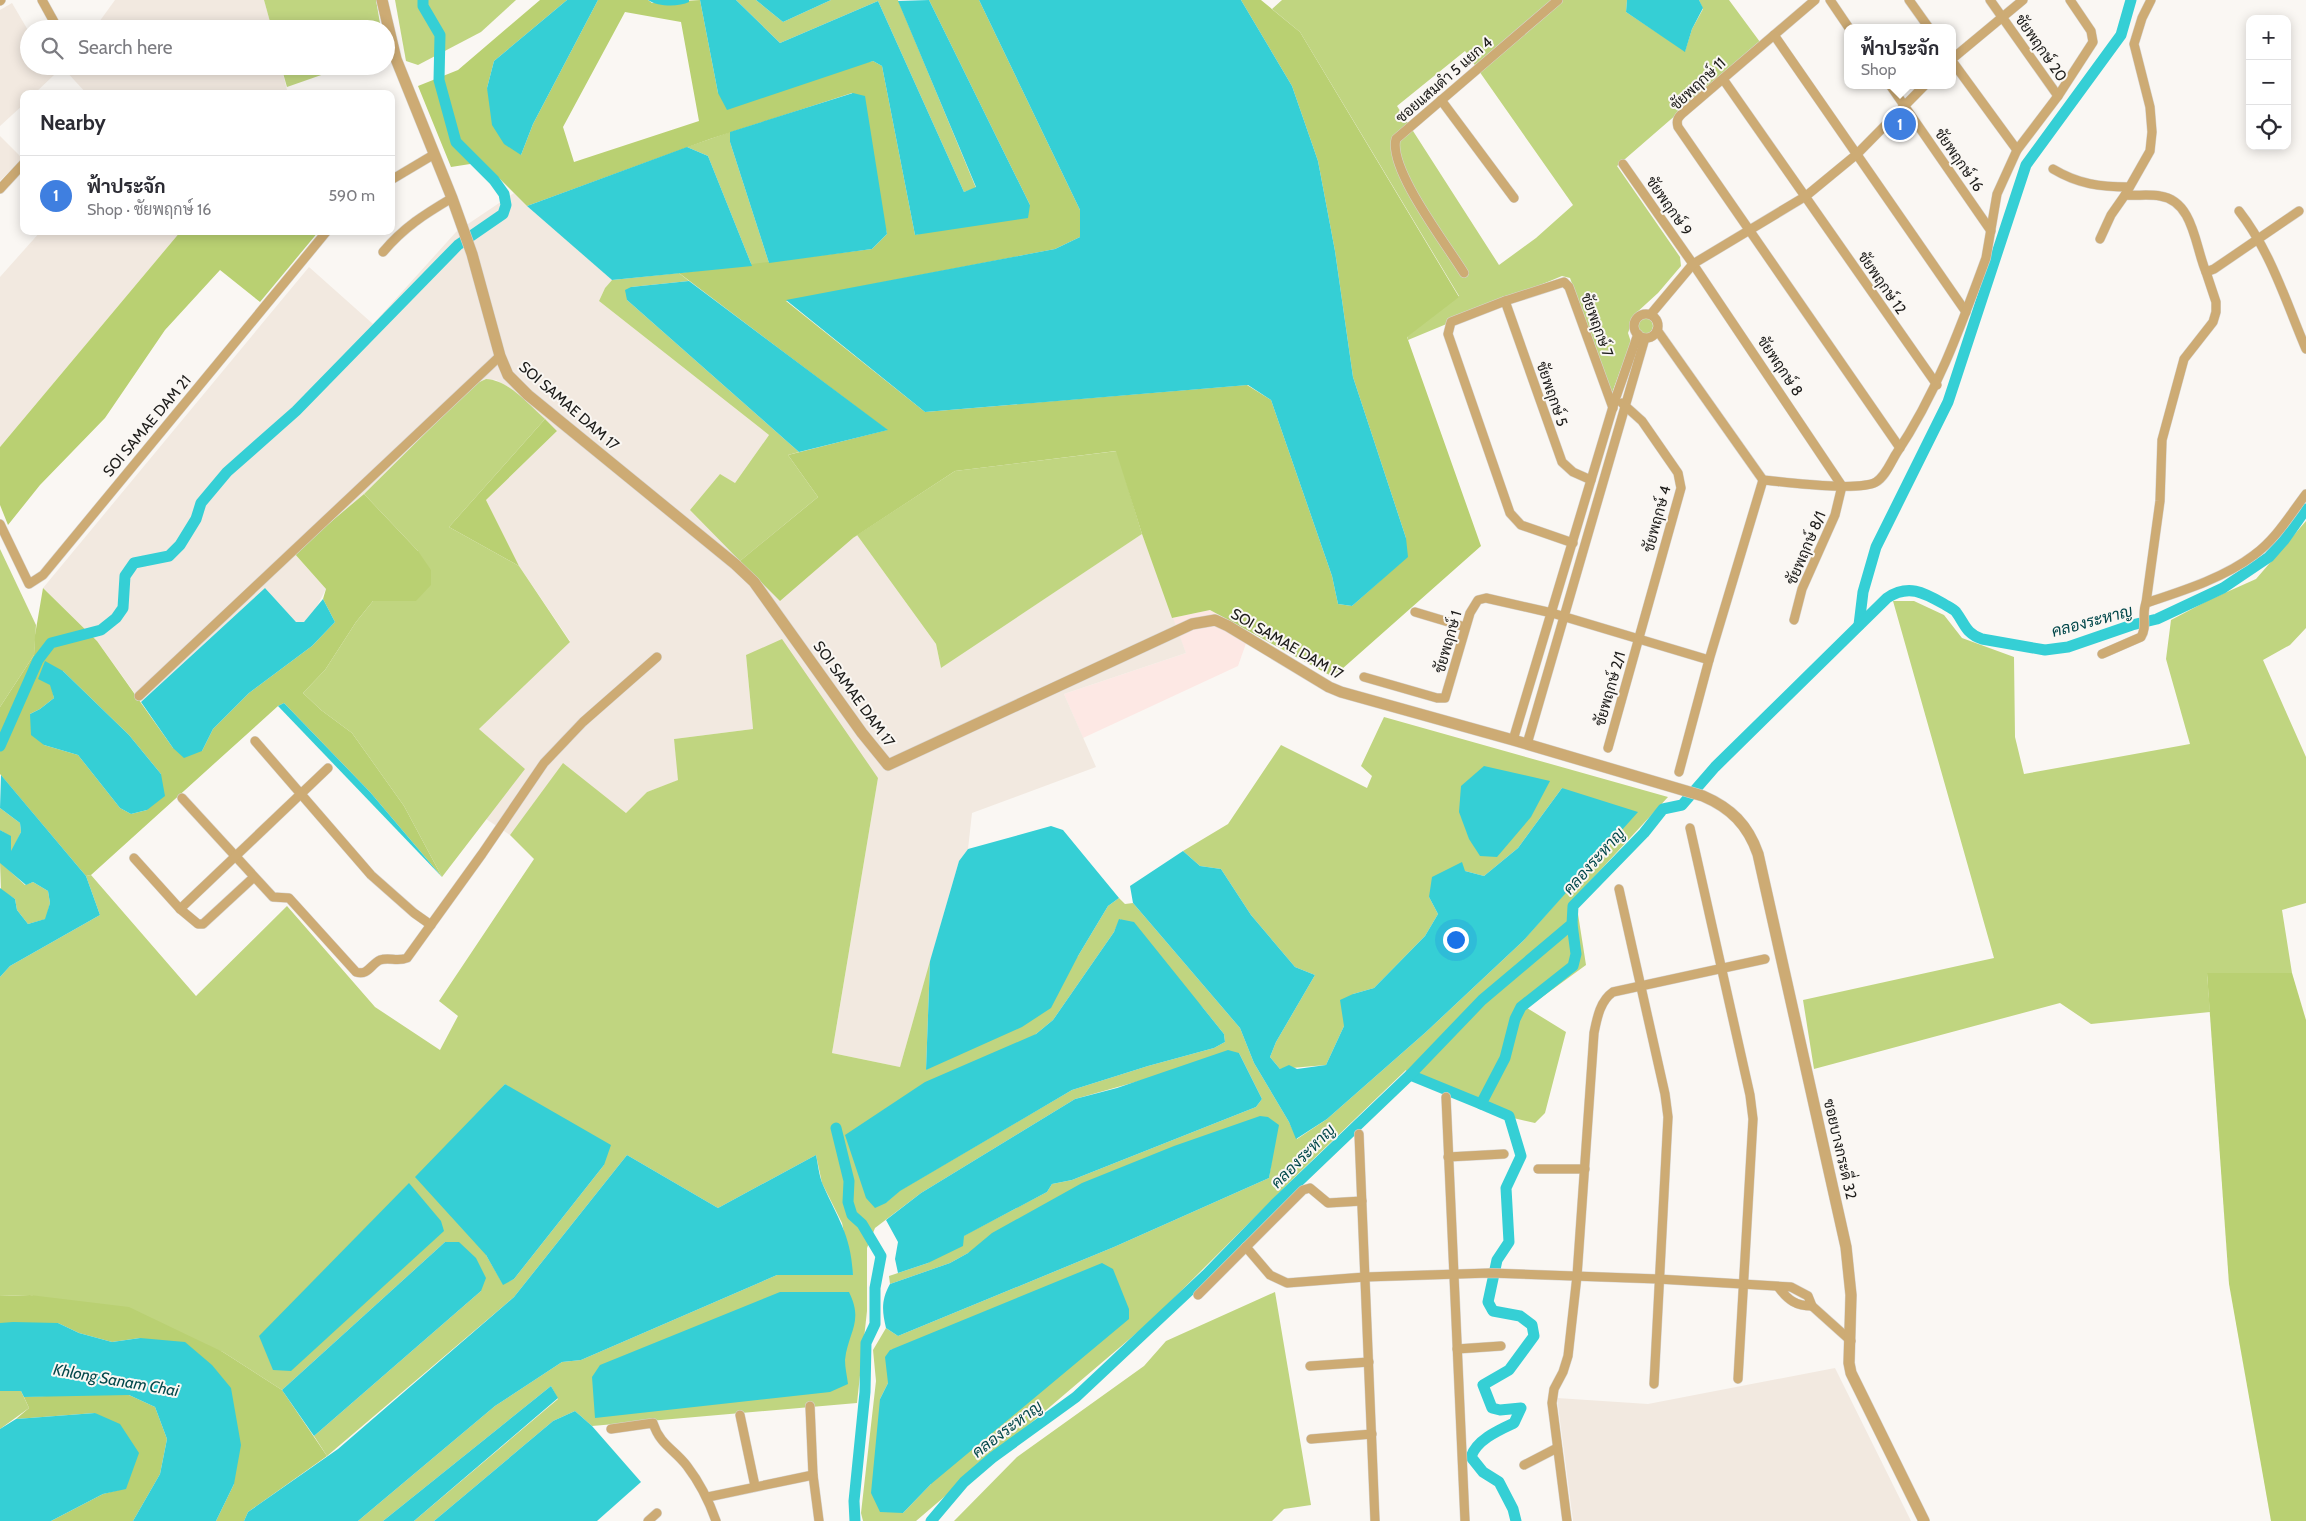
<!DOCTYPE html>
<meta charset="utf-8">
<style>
:root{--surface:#fff;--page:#f2f2f3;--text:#2b2b33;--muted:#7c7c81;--line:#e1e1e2;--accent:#35705a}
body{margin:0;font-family:Cabin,Sarabun,sans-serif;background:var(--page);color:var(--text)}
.controls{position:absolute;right:15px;top:15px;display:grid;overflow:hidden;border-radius:10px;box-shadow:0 2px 12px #0003}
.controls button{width:45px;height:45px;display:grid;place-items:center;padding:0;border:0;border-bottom:1px solid var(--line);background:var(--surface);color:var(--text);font:25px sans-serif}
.you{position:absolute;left:1455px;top:939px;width:18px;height:18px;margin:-12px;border:4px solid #fff;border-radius:50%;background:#1a73e8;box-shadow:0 0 0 8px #1a73e833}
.badge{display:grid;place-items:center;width:32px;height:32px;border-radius:50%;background:var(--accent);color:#fff;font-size:16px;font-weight:700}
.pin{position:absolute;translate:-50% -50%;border:2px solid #fff;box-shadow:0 1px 5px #0006}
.popup{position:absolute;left:1844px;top:24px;width:112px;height:65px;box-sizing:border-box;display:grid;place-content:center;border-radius:10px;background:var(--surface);filter:drop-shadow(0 1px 4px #0005);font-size:16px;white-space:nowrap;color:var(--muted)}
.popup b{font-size:19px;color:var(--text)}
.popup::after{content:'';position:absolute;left:50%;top:100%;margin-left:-10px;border:10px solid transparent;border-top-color:var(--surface)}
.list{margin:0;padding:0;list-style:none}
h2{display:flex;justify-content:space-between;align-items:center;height:65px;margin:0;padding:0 20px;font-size:21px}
h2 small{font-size:16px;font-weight:400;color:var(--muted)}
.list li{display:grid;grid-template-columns:32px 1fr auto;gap:15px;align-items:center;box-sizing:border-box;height:80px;padding:0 20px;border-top:1px solid var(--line)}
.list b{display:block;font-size:19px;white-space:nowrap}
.list p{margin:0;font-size:16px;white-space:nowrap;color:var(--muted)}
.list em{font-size:16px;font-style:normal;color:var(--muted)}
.icon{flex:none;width:28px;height:28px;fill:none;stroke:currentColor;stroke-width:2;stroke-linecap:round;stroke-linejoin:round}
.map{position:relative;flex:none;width:2306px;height:1521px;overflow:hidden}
.search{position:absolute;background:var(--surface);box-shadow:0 2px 12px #0003;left:20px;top:20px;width:375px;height:55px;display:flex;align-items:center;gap:12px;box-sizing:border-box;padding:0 18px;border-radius:28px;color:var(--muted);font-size:19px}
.panel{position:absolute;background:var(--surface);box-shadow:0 2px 12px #0003;left:20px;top:90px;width:375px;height:145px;border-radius:10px}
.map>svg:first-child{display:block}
.commercial{fill:#fde8e4}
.built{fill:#f2e9e0}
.green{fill:#c0d580;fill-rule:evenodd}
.forest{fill:#b9d072;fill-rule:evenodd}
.water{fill:#35cfd5}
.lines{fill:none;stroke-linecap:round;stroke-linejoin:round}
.canal{stroke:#35cfd5;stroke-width:11}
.minor-casing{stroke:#d7d4d0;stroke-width:10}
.tertiary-casing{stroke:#d7d4d0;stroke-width:12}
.minor{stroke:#cdab74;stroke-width:9}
.tertiary{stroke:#cdab74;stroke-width:11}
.labels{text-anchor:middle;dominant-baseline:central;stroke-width:4;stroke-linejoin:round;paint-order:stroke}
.street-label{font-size:15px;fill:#1d1c1a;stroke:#faf7f3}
.water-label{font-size:16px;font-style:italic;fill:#03484b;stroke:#faf7f3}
</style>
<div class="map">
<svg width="2306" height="1521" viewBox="0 0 2306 1521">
<rect width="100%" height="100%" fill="#faf7f3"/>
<polygon class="commercial" points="1210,610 1250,632 1238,666 1083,738 1064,694 1186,653 1172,618"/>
<g class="built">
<polygon points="115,0 264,0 272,29 94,29"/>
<polygon points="12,3 29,32 29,66 49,66 54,75 34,94 24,94 24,104 0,126 0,10"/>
<polygon points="66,66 281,66 288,94 87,94 64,69"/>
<polygon points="0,136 22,158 0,181"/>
<polygon points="514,193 612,280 605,288 599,301 769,435 735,483 690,510 853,538 857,535 936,644 941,668 1142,534 1186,653 1064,694 1096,767 972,813 968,849 959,861 900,1067 832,1053 878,778 746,655 753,729 674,739 679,780 647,792 626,813 563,764 510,835 486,819 524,769 479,729 570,641 519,566 486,500 557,431 508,387 496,380 486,379 475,384 364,494 294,553 326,589 315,610 304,622 296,622 265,588 141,702 97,641 43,588 309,267 373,324 456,232"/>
<polygon points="41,231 181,231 0,447 0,277"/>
<polygon points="1835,1368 1911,1521 1573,1521 1557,1398 1648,1404"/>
</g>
<g class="green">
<polygon points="264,0 376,0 381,29 272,29"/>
<polygon points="395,0 516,0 481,32 418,65 406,61"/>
<polygon points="736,0 756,0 783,22 831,0 898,0 976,188 964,192 878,1 780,43"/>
<path d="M1282,0H1627L1626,12L1685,51L1692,29L1703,9L1699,0H1729L1760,42L1617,166L1680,257L1681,266L1658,293L1635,314L1628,333L1631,342L1612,393L1570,278L1562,276L1408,340L1407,336L1459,296L1300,32L1272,9ZM1465,51L1573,205L1536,238L1499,265L1397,106Z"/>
<polygon points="281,66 347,66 287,87"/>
<polygon points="730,132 730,142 769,263 752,266 708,156 687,147"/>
<polygon points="679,273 689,281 631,287 627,300 799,452 788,455 818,497 740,561 690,510 720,474 735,483 769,435 599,301 605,288 612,280"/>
<circle cx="1645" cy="326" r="8"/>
<path d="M486,379C509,380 529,405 545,419L449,527L519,566L570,642L479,729L525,769L442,877L404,806L352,733L321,710L303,693L325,670L356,622L373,601H416L418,551L364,494L475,384Z"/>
<polygon points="1117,451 1142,534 941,668 936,644 857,535 955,471"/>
<polygon points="2306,521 2306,628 2290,645 2263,660 2306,757 2306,903 2282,910 2292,973 2207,973 2210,1012 2091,1024 2060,1003 1814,1069 1803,1000 1994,958 1893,601 1914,601 1944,615 1962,638 2014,657 2015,737 2024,774 2190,744 2166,659 2171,620 2209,600 2256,579"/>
<polygon points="0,549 36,625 34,655 0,707"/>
<path d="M782,639L878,778L832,1053L900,1067L930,961L926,1070L1078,956L1108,906L1119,898L1125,904L1133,903L1240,1028L1254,1063L1289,1122L1297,1139L1327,1119L1426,1032L1523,941L1620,831L1562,788L1518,848L1484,876L1465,871L1429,897L1438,914L1425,936L1374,988L1353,994L1344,1026L1326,1065L1280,1069L1270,1057L1276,1042L1315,975L1295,967L1251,915L1221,869L1200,866L1183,851L1228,824L1281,745L1367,788L1372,776L1361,766L1384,717L1668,797L1568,905L1578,914L1586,965L1527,1008L1566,1032L1545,1113L1535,1123L1488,1112L1410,1078L1406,1070L1300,1172L1153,1319L916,1521H863L861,1513L876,1381L873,1350L886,1328L898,1336L1114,1247L1269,1178L1272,1158L968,1253L950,1263L890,1284L889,1276L928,1263L963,1236L1047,1192L1052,1184L1072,1180L1256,1107L1262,1099L1239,1053L1075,1099L921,1193L875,1228L867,1248V1311L857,1403L592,1426L575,1411L553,1421L434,1521H414L558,1399L551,1386L383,1521H358L495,1406L562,1362L581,1360L777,1275H853L842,1223L822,1183L816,1155L718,1208L627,1155L514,1297L327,1456L314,1436L481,1291L445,1242L282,1390L223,1352L30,1295L0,1296V977L10,966L100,915L86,876L91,875L196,996L287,906L375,1007L440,1050L458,1016L439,1001L534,859L510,835L563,763L626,813L647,792L678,780L674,739L753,729L746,655ZM1120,919L1203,1008L1224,1034L1225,1042L1214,1048L1148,1066L1072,1090L899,1191L886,1203L1036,1034L1053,1020L1114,932ZM505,1084L604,1165L514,1279L503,1284L486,1255L492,1099ZM902,1347L931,1484L903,1513L880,1399L888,1383L890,1350Z"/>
<polygon points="0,808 20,823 21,832 11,853 11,837 0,830"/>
<polygon points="0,862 25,885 33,882 48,891 50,903 46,919 28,924 17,910 15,899 1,890"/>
<polygon points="1275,1292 1311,1505 1284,1509 1272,1521 954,1521 1017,1457 1144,1366 1166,1341"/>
<polygon points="0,1391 21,1391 29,1408 0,1429"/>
</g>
<g class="forest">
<path d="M540,0H567L494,61L487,88L521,155L533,124L598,0H648L652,3L700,0L718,93L873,61L882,66L915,235L1030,205L929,0H979L1080,210V237L1055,249L786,301L925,412L1247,385L1271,400L1332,576L1338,604L1352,606L1380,581L1406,538L1353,377L1335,251L1318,161L1292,86L1241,0H1261L1300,32L1459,297L1407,337L1481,546L1333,677L1210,610L1172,618L1142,534L1116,451L955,471L853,538L780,601L740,561L818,497L788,455L887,430L679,273L872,249L887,234L852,93L710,139L527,206L483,162L451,167L418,86L458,70ZM625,12L681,22L699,121L574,162L563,127Z"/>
<polygon points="181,231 319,231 260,302 220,270 165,330 105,418 40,485 8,525 0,505 0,447"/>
<polygon points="545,419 557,431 486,500 519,566 449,527"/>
<path d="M364,494L418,551L431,570V585L416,601H373L356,622L325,670L303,693L321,710L352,733L404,806L442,877L370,792L284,703L278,706L91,875L86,876L0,774V707L34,655L35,635L43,588L97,641L173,748L202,751L213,729L249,693L312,646L335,622L323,599L326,589L294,553ZM63,671L129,735L161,774L147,810L131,814L120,808L78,755L44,745L30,714L40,709L54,698L51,684Z"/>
<polygon points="2207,973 2292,973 2306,1020 2306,1521 2271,1521 2229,1284"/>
<polygon points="30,1295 129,1307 223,1352 282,1390 327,1456 248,1512 244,1521 216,1521 234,1484 140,1338 112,1342 79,1333 58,1323 0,1323 0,1296"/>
<polygon points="92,1394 129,1395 155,1407 167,1439 160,1474 133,1521 51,1521 103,1494 126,1488 95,1413 16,1419 29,1408 24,1397"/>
</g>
<g class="water">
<polygon points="567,0 598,0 533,124 521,155 504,144 492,125 487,88 494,61"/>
<path d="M648,0H689V2C679,7 658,7 648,0Z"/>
<polygon points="700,0 736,0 780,43 878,1 964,192 976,187 898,1 929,0 1030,205 1028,218 915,235 882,66 873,61 727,110 718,93"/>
<polygon points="756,0 831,0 783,22"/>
<polygon points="979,0 1241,0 1292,86 1318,161 1335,251 1353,377 1406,538 1408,557 1352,606 1338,604 1332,576 1271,400 1248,385 925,412 786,300 1055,249 1080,237 1080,210"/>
<polygon points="1627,0 1699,0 1703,8 1692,29 1685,52 1626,12"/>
<polygon points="853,93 865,96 887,234 872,249 769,263 730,142 730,132"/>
<polygon points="687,147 708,156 752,266 612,280 527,206"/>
<polygon points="689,281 888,430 799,452 627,300 625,290 631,287"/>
<polygon points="265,588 296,622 304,622 323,599 335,622 312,646 249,693 213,729 202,751 184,758 173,748 141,702"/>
<polygon points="45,661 63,671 129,735 161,774 165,796 147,810 131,814 120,808 78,755 44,745 31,735 30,714 40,709 54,698 50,685 38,679"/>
<polygon points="284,703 370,792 442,877 278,706"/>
<polygon points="1484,766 1550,781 1531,817 1497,857 1480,856 1469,839 1459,812 1461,786"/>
<polygon points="1,775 86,876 100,915 10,966 0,977 0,888 15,899 17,910 28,924 45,919 50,903 48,891 33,882 26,885 0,863 0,830 11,836 11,851 21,832 20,823 0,808"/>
<polygon points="1562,788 1638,812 1523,941 1426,1032 1327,1119 1296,1139 1289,1122 1254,1063 1240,1028 1133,903 1130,886 1183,851 1200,866 1221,869 1251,915 1295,967 1315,975 1276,1042 1270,1057 1280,1069 1289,1065 1297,1069 1326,1065 1344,1026 1340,1000 1353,994 1374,988 1425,936 1438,914 1429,897 1432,877 1462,862 1465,871 1484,876 1518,848"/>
<polygon points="1051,826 1063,830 1119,898 1108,906 1078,956 1051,1008 1022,1027 926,1070 930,961 959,861 968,849"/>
<polygon points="1119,919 1134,922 1224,1034 1225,1042 1214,1048 1148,1066 1072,1090 900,1191 886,1203 875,1208 866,1198 845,1135 925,1082 1036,1034 1053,1020 1114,932"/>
<polygon points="1228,1050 1239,1053 1262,1099 1256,1107 1072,1180 1052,1184 1047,1192 964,1236 963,1246 928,1263 898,1273 895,1259 898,1242 886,1220 921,1193 1075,1099 1117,1088"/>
<polygon points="505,1084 611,1145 604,1165 514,1279 503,1285 486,1255 415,1177"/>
<path d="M1260,1116L1268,1117L1279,1125L1269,1178L1114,1247L898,1336L886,1328C882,1311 881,1300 890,1284L950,1263L968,1253L992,1233L1082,1183L1174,1146Z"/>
<path d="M627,1155L718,1208L816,1155C818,1164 819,1176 823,1185C838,1219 851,1235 853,1275H777L581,1360L562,1362L495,1406L358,1521H244L248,1512L338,1449L514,1297Z"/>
<polygon points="409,1183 441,1221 444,1231 291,1371 273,1370 259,1336"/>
<polygon points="445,1242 459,1242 476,1258 486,1278 481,1291 314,1436 282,1390"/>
<polygon points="1102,1263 1113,1269 1129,1309 1129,1319 931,1484 903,1513 880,1512 871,1493 880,1399 888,1383 885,1357 890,1350"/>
<path d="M780,1292H849C864,1322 848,1332 845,1360C845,1368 847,1376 848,1384L830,1392L595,1418L592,1377L600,1365Z"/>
<polygon points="13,1322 58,1323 79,1333 112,1342 140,1338 185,1342 212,1365 231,1388 241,1445 234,1484 216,1521 133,1521 160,1474 167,1439 155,1407 129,1395 24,1397 21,1391 0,1391 0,1323"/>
<polygon points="551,1386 558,1398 414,1521 383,1521"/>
<polygon points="575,1411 592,1426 641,1482 597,1521 434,1521 553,1421"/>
<polygon points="95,1413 120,1424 139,1453 126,1489 103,1494 51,1521 0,1521 0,1429 16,1419"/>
</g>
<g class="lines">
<g class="canal">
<polyline points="1859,625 1863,592 1876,547 1948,402 2026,165 2121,35 2131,0"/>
<polyline points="0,746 38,660 51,643 101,630 116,618 123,608 125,576 134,563 169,556 180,545 196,519 201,503 227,472 296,411 458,245 503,214 506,205 504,194 494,180 456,142 439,80 440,35 423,6 423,0"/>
<polyline points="1410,1075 1481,1104"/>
<polyline points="836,1128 849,1181 848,1202 852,1215 862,1224 881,1256 875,1288 875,1324 866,1343 865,1392 854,1501 855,1521"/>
<path d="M931,1521L964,1482L992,1458L1076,1397L1206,1275L1275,1204L1410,1075L1482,1000L1572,924L1573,906L1644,833L1663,809L1682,805L1715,767L1887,598C1908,584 1923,592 1944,604C1947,606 1954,609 1956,612C1965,624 1966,634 1982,639L2045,650L2068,647L2132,625L2157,619L2223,588L2269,557L2284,540L2306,509"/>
<path d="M1516,1521L1513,1509L1499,1482L1483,1472L1471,1457C1476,1440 1499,1430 1514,1423L1521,1408L1500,1410L1492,1408L1483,1385L1509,1370L1534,1336L1532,1325L1520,1316L1493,1311L1488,1302L1497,1260L1509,1242L1506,1188L1521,1156L1509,1116L1481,1104L1505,1058L1515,1019L1521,1007L1573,966L1576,954L1572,924"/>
</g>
<g class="minor-casing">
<g id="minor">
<polyline points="42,0 58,29"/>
<path d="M1815,0L1684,112C1678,117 1676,120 1678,127L1900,448"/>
<polyline points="1830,0 1849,28"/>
<polyline points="1909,0 1929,28"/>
<polyline points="1990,0 2058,96"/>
<polyline points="0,1 1,0"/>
<polyline points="1774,35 1966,312"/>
<polyline points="1952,59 2023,0"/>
<polyline points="1952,61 2017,150"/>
<polyline points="1723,79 1937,385"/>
<polyline points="1890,85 1991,231"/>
<polyline points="1441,100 1514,198"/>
<polyline points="1623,164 1693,264 1842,486 1835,515 1802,589 1794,620"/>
<path d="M2053,169C2078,184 2100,187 2129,187"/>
<polyline points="391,180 433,155"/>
<polyline points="0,189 24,163"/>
<path d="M2125,195C2136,196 2149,194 2160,196C2194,201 2195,247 2206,272L2214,269L2299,211"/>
<path d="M2239,211C2271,252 2286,302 2306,349"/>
<polyline points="2100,239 2111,215 2125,195 2150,151 2152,132 2150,107 2134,44 2142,18 2151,0"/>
<path d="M383,252C404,227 425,214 452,198"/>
<path d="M1464,273C1447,245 1388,169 1396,139L1558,0"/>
<polyline points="1505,301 1562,462 1573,472 1591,480"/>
<circle cx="1646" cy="326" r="12"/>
<polyline points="1651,314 1693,264 1806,196 1857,154 1925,85"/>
<polyline points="1657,330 1763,480"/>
<path d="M1763,480C1786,482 1858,492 1876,482C1885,477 1891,462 1896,454C1937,393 1961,326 1986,258L1997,194L2017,150L2058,96L2093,42L2091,31L2070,0"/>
<polyline points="0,524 29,584 43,575 327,231"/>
<polyline points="1573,543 1521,525 1510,513 1448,334 1451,322 1505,301 1564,282 1569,287 1613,408"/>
<polyline points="2146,603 2160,501 2162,440 2184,359 2213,322 2216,312 2216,302 2206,272"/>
<polyline points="1415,612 1465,627"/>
<path d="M2102,654L2141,637C2148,626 2141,615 2146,603C2182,591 2224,578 2254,555C2276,539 2290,515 2306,494"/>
<polyline points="1364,677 1437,698 1445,698 1470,613 1478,600 1486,598 1552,613 1709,660"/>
<polyline points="139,696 500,356"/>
<polyline points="1513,740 1615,400 1638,334"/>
<polyline points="255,741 371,875 414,913 431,925"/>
<polyline points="1527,744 1645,338"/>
<polyline points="1608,748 1681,488 1678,473 1642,421 1622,403"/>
<polyline points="1679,772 1709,660 1763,480"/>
<path d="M182,798L273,897L289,898L356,972C368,976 371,964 380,960C389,957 398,962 407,958L482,854L544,763L583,722L657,657"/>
<polyline points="1690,828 1750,1095 1753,1119 1738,1379"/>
<polyline points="134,858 180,909 198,924 203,924 254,877"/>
<polyline points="1619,889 1665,1094 1668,1117 1654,1384"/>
<polyline points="180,909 328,768"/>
<polyline points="1446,1097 1465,1521"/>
<polyline points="1359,1134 1375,1521"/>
<polyline points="1448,1157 1504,1154"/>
<polyline points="1538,1169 1585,1169"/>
<polyline points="1246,1247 1270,1275 1287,1283 1365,1277 1490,1273 1658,1279 1791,1287 1808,1296 1812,1306 1851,1341"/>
<path d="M1779,1288C1788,1300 1796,1306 1812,1306"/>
<polyline points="1198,1295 1303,1190 1310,1188 1328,1203 1362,1201"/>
<polyline points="1457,1349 1501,1346"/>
<polyline points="1310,1366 1369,1362"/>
<polyline points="810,1406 813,1475 819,1521"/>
<polyline points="740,1415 755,1486"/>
<path d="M611,1429L653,1423C660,1445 674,1449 687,1466C700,1483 709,1501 716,1521"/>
<polyline points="1311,1439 1372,1434"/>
<polyline points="1524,1465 1557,1448"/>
<polyline points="708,1497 813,1475"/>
<polyline points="648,1521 657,1513"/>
<path d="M1567,1521L1552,1403L1554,1389L1563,1372L1568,1356L1577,1276L1594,1033C1597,1018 1600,1001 1613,992L1765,959"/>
</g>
</g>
<g class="tertiary-casing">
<path id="tertiary" d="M382,0L396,59L452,198L472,254L500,356L508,375L528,395L735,564L754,582L862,733L888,765L1192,624L1215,620L1228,626L1329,687L1341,692L1513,740L1703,796C1731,808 1748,825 1758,854L1846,1247L1851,1295L1849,1363L1851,1373L1924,1521"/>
</g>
<use href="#minor" class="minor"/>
<use href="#tertiary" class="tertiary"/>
</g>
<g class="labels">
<g class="street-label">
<text transform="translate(2041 48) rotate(55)">ชัยพฤกษ์ 20</text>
<text transform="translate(1444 80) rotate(-41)">ซอยแสมดำ 5 แยก 4</text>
<text transform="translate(1698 84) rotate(-43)">ชัยพฤกษ์ 11</text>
<text transform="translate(1959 160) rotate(55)">ชัยพฤกษ์ 16</text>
<text transform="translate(1669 206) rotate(55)">ชัยพฤกษ์ 9</text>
<text transform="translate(1882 283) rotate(55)">ชัยพฤกษ์ 12</text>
<text transform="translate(1597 325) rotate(70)">ชัยพฤกษ์ 7</text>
<text transform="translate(1780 366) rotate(56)">ชัยพฤกษ์ 8</text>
<text transform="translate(1552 394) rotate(71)">ชัยพฤกษ์ 5</text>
<text transform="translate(569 406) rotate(41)">SOI SAMAE DAM 17</text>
<text transform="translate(147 426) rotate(-50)">SOI SAMAE DAM 21</text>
<text transform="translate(1657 519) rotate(-75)">ชัยพฤกษ์ 4</text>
<text transform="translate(1806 548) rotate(-67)">ชัยพฤกษ์ 8/1</text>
<text transform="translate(1448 642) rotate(-74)">ชัยพฤกษ์ 1</text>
<text transform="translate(1287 644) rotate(30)">SOI SAMAE DAM 17</text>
<text transform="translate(1610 689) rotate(-74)">ชัยพฤกษ์ 2/1</text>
<text transform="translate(854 694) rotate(54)">SOI SAMAE DAM 17</text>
<text transform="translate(1840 1149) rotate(77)">ซอยบางกระดี่ 32</text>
</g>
<g class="water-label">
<text transform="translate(2092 621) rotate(-15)">คลองระหาญ</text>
<text transform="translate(1594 861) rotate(-48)">คลองระหาญ</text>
<text transform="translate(1303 1156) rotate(-45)">คลองระหาญ</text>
<text transform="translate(116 1380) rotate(10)">Khlong Sanam Chai</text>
<text transform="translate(1007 1429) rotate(-37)">คลองระหาญ</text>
</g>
</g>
</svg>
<div class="controls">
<button>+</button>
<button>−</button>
<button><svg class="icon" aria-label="locate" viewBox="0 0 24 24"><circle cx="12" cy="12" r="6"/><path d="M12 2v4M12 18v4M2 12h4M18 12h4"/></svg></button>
</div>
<div class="you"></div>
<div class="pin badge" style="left:1900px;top:124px;background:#3f7fe0">1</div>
<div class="popup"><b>ฟ้าประจัก</b>Shop</div>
<div class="search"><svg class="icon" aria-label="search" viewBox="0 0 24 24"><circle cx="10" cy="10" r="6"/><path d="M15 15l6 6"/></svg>Search here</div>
<section class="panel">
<h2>Nearby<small></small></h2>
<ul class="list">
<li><span class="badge" style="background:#3f7fe0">1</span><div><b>ฟ้าประจัก</b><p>Shop · ชัยพฤกษ์ 16</p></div><em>590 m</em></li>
</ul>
</section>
</div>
